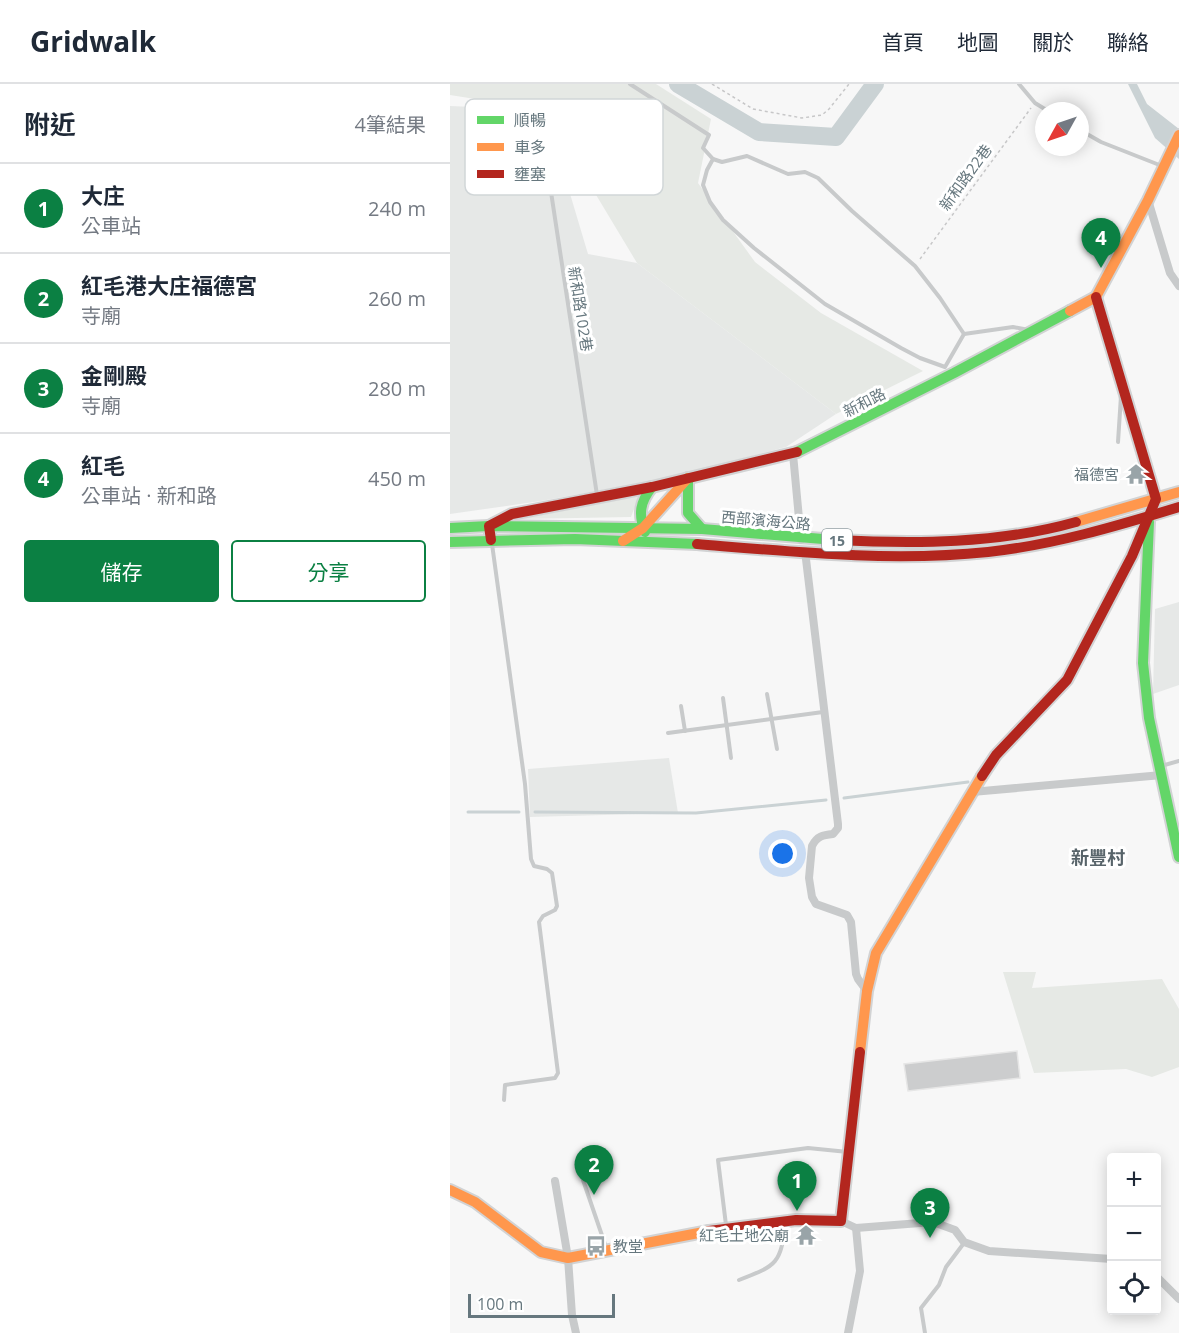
<!DOCTYPE html>
<html lang="zh-TW">
<meta charset="utf-8">
<style>
:root{--surface:#fff;--page:#f6f6f7;--text:#1f2937;--muted:#747a83;--line:#e0e1e3;--accent:#0b8043}
body{margin:0;font-family:"Open Sans","Noto Sans TC",sans-serif;background:var(--page);color:var(--text)}
.controls{position:absolute;right:18px;bottom:18px;display:grid;overflow:hidden;border-radius:6px;box-shadow:0 3px 15px #0003}
.controls button{width:54px;height:54px;display:grid;place-items:center;padding:0;border:0;border-bottom:2px solid var(--line);background:var(--surface);color:var(--text);font:30px sans-serif}
.compass{position:absolute;left:585px;top:18px;width:54px;height:54px;border-radius:50%;background:var(--surface);box-shadow:0 3px 15px #0003;rotate:230deg}
.scale{position:absolute;left:18px;bottom:15px;width:147px;box-sizing:border-box;padding-left:6px;border:3px solid #66777e;border-top:0;font-size:16px;line-height:21px;white-space:nowrap;color:#66777e;-webkit-text-stroke:4px #fff;paint-order:stroke}
.you{position:absolute;left:333px;top:770px;width:21px;height:21px;margin:-15px;border:4px solid #fff;border-radius:50%;background:#1a73e8;box-shadow:0 0 0 9px #1a73e833}
.badge{display:grid;place-items:center;width:39px;height:39px;border-radius:50%;background:var(--accent);color:#fff;font-size:20px;font-weight:700}
.pin{position:absolute;translate:-50% -50px;filter:drop-shadow(0 2px 3px #0008)}
.pin::after{content:'';position:absolute;top:32px;width:21px;height:18px;background:inherit;clip-path:polygon(0 0,100% 0,50% 100%)}
.list{margin:0;padding:0;list-style:none}
h2{display:flex;justify-content:space-between;align-items:center;height:78px;margin:0;padding:0 24px;font-size:26px}
h2 small{font-size:20px;font-weight:400;color:var(--muted)}
.list li{display:grid;grid-template-columns:39px 1fr auto;gap:18px;align-items:center;box-sizing:border-box;height:90px;padding:0 24px;border-top:2px solid var(--line)}
.list b{display:block;font-size:22px;white-space:nowrap}
.list p{margin:0;font-size:20px;white-space:nowrap;color:var(--muted)}
.list em{font-size:20px;font-style:normal;color:var(--muted)}
.actions{display:flex;gap:12px;padding:18px 24px}
.actions a{flex:1;padding:14px 0;border:2px solid var(--accent);border-radius:6px;text-align:center;font-size:21px;color:var(--accent)}
.actions .main{background:var(--accent);color:#fff}
.icon{flex:none;width:33px;height:33px;fill:none;stroke:currentColor;stroke-width:2;stroke-linecap:round;stroke-linejoin:round}
.map{position:relative;flex:none;width:729px;height:1249px;overflow:hidden}
header{display:flex;align-items:center;gap:36px;box-sizing:border-box;height:84px;padding:0 30px;background:var(--surface);border-bottom:2px solid var(--line)}
header strong{font-size:28px}
nav{display:flex;gap:33px;margin-inline-start:auto;font-size:21px}
main{display:flex}
aside{flex:1;background:var(--surface)}
.map>svg:first-child{display:block}
.built{fill:#e6e8e7}
.green{fill:#e6e9e5}
.water{fill:#cad2d4}
.lines{fill:none;stroke-linecap:round;stroke-linejoin:round}
.stream{stroke:#cad2d4;stroke-width:3}
.river{stroke:#cad2d4;stroke-width:18}
.building{fill:#cccdce;stroke:#e6e6e6;stroke-width:1.5}
.fast-casing{stroke:#d2d3d4;stroke-width:14}
.slow-casing{stroke:#d2d3d4;stroke-width:14}
.jam-casing{stroke:#d2d3d4;stroke-width:14}
.path{stroke:#c7c7c8;stroke-width:1.5;stroke-dasharray:3 3;stroke-linecap:butt}
.lane{stroke:#c8cacb;stroke-width:4}
.street{stroke:#c8cacb;stroke-width:8}
.fast{stroke:#63d668;stroke-width:10}
.slow{stroke:#ff974d;stroke-width:10}
.jam{stroke:#b3261e;stroke-width:10}
.labels{text-anchor:middle;dominant-baseline:central;stroke-width:6;stroke-linejoin:round;paint-order:stroke}
.shield{fill:#fff;stroke:#94a0a5;stroke-width:1.5}
.shield-label{font-size:14px;font-weight:bold;fill:#66777e}
.street-label{font-size:15px;fill:#66777e;stroke:#fff}
.poi-label{font-size:15px;fill:#66777e;stroke:#fff;text-anchor:end}
.quarter-label{font-size:18px;font-weight:bold;fill:#58646a;stroke:#fff}
.key{fill:#fff;stroke:#d1d6d8;stroke-width:1.5}
.key-label{font-size:16px;fill:#66777e}
</style>
<header>
<strong>Gridwalk</strong>
<nav><a>首頁</a><a>地圖</a><a>關於</a><a>聯絡</a></nav>
</header>
<main>
<aside>
<h2>附近<small>4筆結果</small></h2>
<ul class="list">
<li><span class="badge">1</span><div><b>大庄</b><p>公車站</p></div><em>240 m</em></li>
<li><span class="badge">2</span><div><b>紅毛港大庄福德宮</b><p>寺廟</p></div><em>260 m</em></li>
<li><span class="badge">3</span><div><b>金剛殿</b><p>寺廟</p></div><em>280 m</em></li>
<li><span class="badge">4</span><div><b>紅毛</b><p>公車站 · 新和路</p></div><em>450 m</em></li>
</ul>
<div class="actions"><a class="main">儲存</a><a>分享</a></div>
</aside>
<div class="map">
<svg width="729" height="1249" viewBox="0 0 729 1249">
<rect width="100%" height="100%" fill="#f7f7f7"/>
<g class="built">
<polygon points="0,22 95,26 138,170 187,179 386,330 336,363 218,394 91,417 0,430"/>
<polygon points="729,518 729,601 703,610 705,525"/>
<polygon points="219,674 228,729 80,733 78,685"/>
</g>
<g class="green">
<polygon points="0,0 206,0 261,35 248,99 305,178 371,229 473,287 386,330 187,179 95,26 0,11"/>
<polygon points="189,412 181,433 71,435"/>
<polygon points="553,888 586,888 582,904 712,895 729,925 729,983 702,993 676,985 584,989"/>
</g>
<polygon class="water" points="678,0 687,0 697,20 729,45 729,75 705,54"/>
<g class="lines">
<g class="stream">
<polyline points="394,714 518,698"/>
<polyline points="18,728 69,728"/>
<polyline points="85,728 246,729 376,716"/>
</g>
<polyline class="river" points="228,0 309,48 386,53 425,0"/>
</g>
<polygon class="building" points="567,967 570,994 458,1007 454,980"/>
<g class="lines">
<g class="fast-casing">
<g id="fast">
<polyline points="347,368 504,289 620,227"/>
<polyline points="238,394 238,429 252,445"/>
<polyline points="699,438 693,579 699,634 729,773"/>
<polyline points="0,444 39,442 252,445 385,456"/>
<path d="M195,448C188,430 190,418 202,403"/>
<polyline points="0,458 125,455 247,460"/>
</g>
</g>
<g class="slow-casing">
<g id="slow">
<polyline points="620,227 646,213 698,116 729,51"/>
<polyline points="626,438 729,408"/>
<polyline points="173,457 193,444 238,394"/>
<polyline points="410,968 417,907 426,869 532,692"/>
<polyline points="0,1106 25,1118 91,1168 118,1174 259,1147"/>
</g>
</g>
<g class="jam-casing">
<g id="jam">
<polyline points="41,456 39,442 62,430 202,403 347,368"/>
<path d="M385,456C465,460 548,460 626,438"/>
<path d="M247,460C344,468 442,478 538,468C603,461 667,442 729,423"/>
<polyline points="532,692 546,671 617,596 682,472 706,415 646,213"/>
<polyline points="259,1147 346,1136 391,1137 410,968"/>
</g>
</g>
<g class="path">
<polyline points="262,0 303,25 352,34 372,31 379,25 399,0"/>
<polyline points="470,175 581,24"/>
</g>
<g class="lane">
<polyline points="180,0 259,51 253,64 263,75 257,86 253,101 260,118 273,136 304,164 375,220 451,264 470,274 495,283 514,250 563,243 579,246"/>
<polyline points="569,0 585,19 598,27"/>
<polyline points="91,42 147,411"/>
<polyline points="630,46 651,58 712,82"/>
<polyline points="263,75 272,78 297,72 338,90 355,88 368,94 402,127 465,182 490,214 514,250"/>
<polyline points="668,358 671,312"/>
<polyline points="42,460 75,700 81,775 84,782 97,785 102,789 107,822 105,826 93,832 89,838 108,989 105,994 55,1001 54,1016"/>
<polyline points="317,610 327,665"/>
<polyline points="273,614 281,674"/>
<polyline points="231,622 235,647"/>
<polyline points="218,649 373,628"/>
<polyline points="711,682 729,677"/>
<polyline points="133,1096 157,1166"/>
<polyline points="276,1141 268,1076 358,1064 398,1068"/>
<path d="M289,1196C328,1181 330,1180 336,1138"/>
<polyline points="475,1249 471,1224 489,1201 496,1183 514,1159"/>
</g>
<g class="street">
<polyline points="698,116 720,189 729,202"/>
<polyline points="343,370 351,456"/>
<path d="M355,467L388,740V744L383,750C373,751 367,752 362,762L359,794L362,813L366,820L397,831L401,838L406,890L408,895L417,907"/>
<polyline points="522,708 712,691"/>
<polyline points="105,1097 118,1174 122,1231 126,1249"/>
<polyline points="391,1137 406,1144 483,1138 505,1146 514,1158 539,1167 662,1175"/>
<polyline points="706,1192 729,1215"/>
<polyline points="398,1249 410,1187 406,1144"/>
</g>
<use href="#fast" class="fast"/>
<use href="#slow" class="slow"/>
<use href="#jam" class="jam"/>
</g>
<defs>
<g id="temple-bare" transform="scale(1.62)"><path d="M0-6L5-2H3V0L6.5 2.5H4V6H1.5V3h-3V6H-4V2.5H-6.5L-3 0V-2H-5Z" fill="#99a4a8" stroke="#fff" stroke-width="2.5" paint-order="stroke"/></g>
<g id="bus-bare" transform="scale(1.62)"><path d="M-5-6H5V4H4V6H2V4H-2V6H-4V4H-5ZM-3.5-4V0h7V-4ZM-3.5 1.2v1.5H-2V1.2ZM2 1.2v1.5H3.5V1.2Z" fill="#99a4a8" stroke="#fff" stroke-width="2.5" paint-order="stroke"/></g>
</defs>
<g fill-rule="evenodd">
<use href="#temple-bare" x="686" y="390"/>
<use href="#temple-bare" x="356" y="1151"/>
<use href="#bus-bare" x="146" y="1162"/>
</g>
<g class="labels">
<rect class="shield" x="372" y="445" width="30" height="22" rx="4.5"/>
<g class="shield-label">
<text x="387" y="456">15</text>
</g>
<g class="street-label">
<text transform="translate(515 93) rotate(-54)">新和路22巷</text>
<text transform="translate(131 225) rotate(81)">新和路102巷</text>
<text transform="translate(414 318) rotate(-27)">新和路</text>
<text transform="translate(316 436) rotate(5)">西部濱海公路</text>
</g>
<g class="poi-label">
<text x="669" y="390">福德宮</text>
<text x="339" y="1151">紅毛土地公廟</text>
<text x="163" y="1162" text-anchor="start">教堂</text>
</g>
<g class="quarter-label">
<text x="648" y="773">新豐村</text>
</g>
</g>
<rect x="15" y="15" width="198" height="96" rx="9" class="key"/>
<rect x="27" y="32" width="27" height="8" fill="#63d668"/>
<rect x="27" y="59" width="27" height="8" fill="#ff974d"/>
<rect x="27" y="86" width="27" height="8" fill="#b3261e"/>
<g class="key-label">
<text x="64" y="42">順暢</text>
<text x="64" y="69">車多</text>
<text x="64" y="96">壅塞</text>
</g>
</svg>
<div class="controls">
<button>+</button>
<button>−</button>
<button><svg class="icon" aria-label="locate" viewBox="0 0 24 24"><circle cx="12" cy="12" r="6"/><path d="M12 2v4M12 18v4M2 12h4M18 12h4"/></svg></button>
</div>
<svg class="compass" viewBox="-18 -18 36 36"><path d="M0-13l5 13h-10z" fill="#e53935"/><path d="M0 13l5-13h-10z" fill="#747a83"/></svg>
<div class="scale">100 m</div>
<div class="you"></div>
<div class="pin badge" style="left:347px;top:1127px">1</div>
<div class="pin badge" style="left:144px;top:1111px">2</div>
<div class="pin badge" style="left:480px;top:1154px">3</div>
<div class="pin badge" style="left:651px;top:184px">4</div>
</div>
</main>
